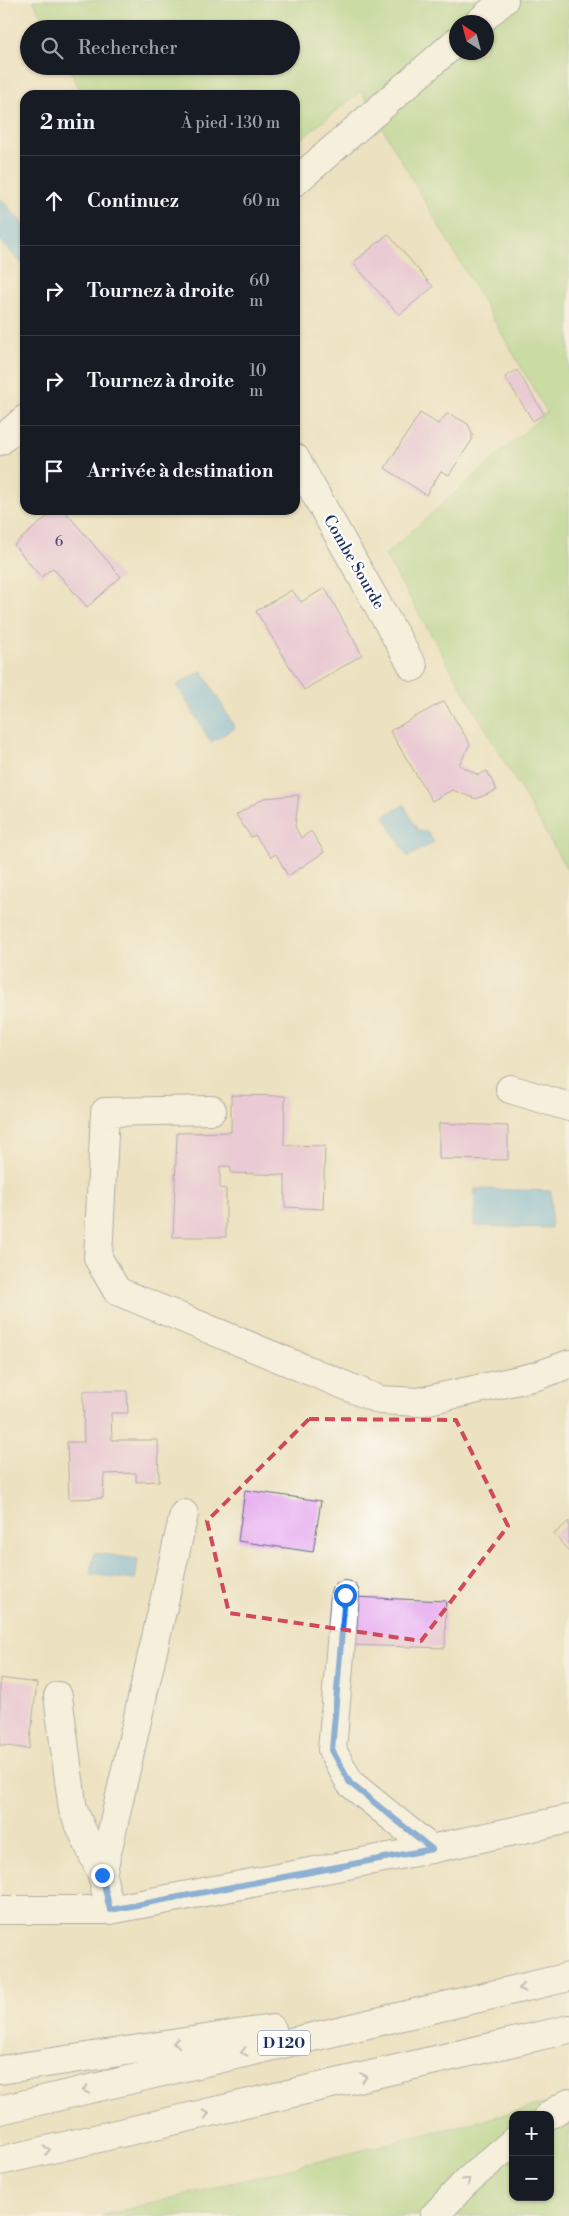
<!DOCTYPE html>
<html lang="fr">
<meta charset="utf-8">
<style>
:root{--surface:#171b24;--page:#242831;--text:#f1f3f6;--muted:#9ea1a6;--line:#363941}
body{margin:0;font-family:"Libre Bodoni",serif;background:var(--page);color:var(--text)}
.controls{position:absolute;right:15px;bottom:15px;display:grid;overflow:hidden;border-radius:10px;box-shadow:0 1px 4px #0004}
.controls button{width:45px;height:45px;display:grid;place-items:center;padding:0;border:0;border-bottom:1px solid var(--line);background:var(--surface);color:var(--text);font:25px sans-serif}
.compass{position:absolute;left:449px;top:15px;width:45px;height:45px;border-radius:50%;background:var(--surface);box-shadow:0 1px 4px #0004;rotate:324deg}
.stop{position:absolute;width:15px;height:15px;margin:-11px;border:4px solid #1a73e8;border-radius:50%;background:#fff}
.stop.end{background:#1a73e8;border-color:#fff;box-shadow:0 1px 5px #0008}
.list{margin:0;padding:0;list-style:none}
h2{display:flex;justify-content:space-between;align-items:center;height:65px;margin:0;padding:0 20px;font-size:21px}
h2 small{font-size:16px;font-weight:400;color:var(--muted)}
.list li{display:grid;grid-template-columns:32px 1fr auto;gap:15px;align-items:center;box-sizing:border-box;height:90px;padding:0 20px;border-top:1px solid var(--line)}
.list b{display:block;font-size:19px;white-space:nowrap}
.list em{font-size:16px;font-style:normal;color:var(--muted)}
.icon{flex:none;width:28px;height:28px;fill:none;stroke:currentColor;stroke-width:2;stroke-linecap:round;stroke-linejoin:round}
.map{position:relative;flex:none;width:569px;height:2216px;overflow:hidden}
.search{position:absolute;background:var(--surface);box-shadow:0 1px 4px #0004;left:20px;top:20px;width:280px;height:55px;display:flex;align-items:center;gap:12px;box-sizing:border-box;padding:0 18px;border-radius:28px;color:var(--muted);font-size:19px}
.panel{position:absolute;background:var(--surface);box-shadow:0 1px 4px #0004;left:20px;top:90px;width:280px;height:425px;border-radius:15px}
.map>svg:first-child{display:block}
.green{fill:#a1d383;stroke:#5e8170;fill-rule:evenodd}
.water{fill:#71b9e8;stroke:#4674a3}
.building{fill:#e6aded}
.lines{fill:none;stroke-linecap:round;stroke-linejoin:round}
.minor-casing{stroke:#646d80;stroke-width:30}
.highway-casing{stroke:#646d80;stroke-width:30}
.minor{stroke:#fff;stroke-width:28}
.highway{stroke:#fff;stroke-width:28}
.oneway{stroke:#8d97ae}
.route{stroke:#1a73e8;stroke-width:6}
.marked{fill:none;stroke:#d1495b;stroke-width:4;stroke-dasharray:10 6;stroke-linejoin:round}
.labels{text-anchor:middle;dominant-baseline:central;stroke-width:4.5;stroke-linejoin:round;paint-order:stroke}
.number-label{font-size:14px;fill:#4e4e82}
.shield{fill:#fff;stroke:#5f6d8e;stroke-width:1}
.shield-label{font-size:15px;font-weight:bold;fill:#1b2f5e}
.street-label{font-size:16px;fill:#1b2f5e;stroke:#fff}
</style>
<div class="map">
<svg width="569" height="2216" viewBox="0 0 569 2216">
<rect width="100%" height="100%" fill="#fff"/>
<filter id="ink" filterUnits="userSpaceOnUse"><feTurbulence type="fractalNoise" baseFrequency=".02" numOctaves="2"/><feDisplacementMap in="SourceGraphic" scale="10" xChannelSelector="R" yChannelSelector="G"/><feConvolveMatrix kernelMatrix="1 2 1 2 8 2 1 2 1" color-interpolation-filters="sRGB"/></filter>
<filter id="wash" filterUnits="userSpaceOnUse"><feTurbulence type="fractalNoise" baseFrequency=".0096" numOctaves="4" result="noise"/><feDisplacementMap in="SourceGraphic" scale="20" xChannelSelector="R" yChannelSelector="G"/><feGaussianBlur stdDeviation="1.12" result="paint"/><feColorMatrix in="noise" values="0 0 0 0 0 0 0 0 0 0 0 0 0 0 0 0 0 1.4 0 .05"/><feComposite in="paint" operator="in"/></filter>
<g filter="url(#wash)">
<rect width="100%" height="100%" fill="#ece1c0"/>
<g class="green">
<path d="M33,0H569V873L385,555L547,412L361,91L295,144V95H83L68,66H291V29H48ZM456,22H486V52H456Z"/>
<path d="M569,2098V2216H101ZM513,2115H550V2197H513Z"/>
</g>
<g class="water">
<polygon points="0,198 25,226 25,260 21,263 0,240"/>
<polygon points="202,671 235,728 211,742 177,685"/>
<polygon points="404,805 418,831 427,831 434,842 408,857 384,816"/>
<polygon points="475,1189 551,1191 551,1228 474,1226"/>
<polygon points="94,1553 138,1559 135,1580 91,1574"/>
</g>
<g id="blocks">
<g class="building">
<polygon points="388,234 433,287 399,315 353,263"/>
<polygon points="517,370 544,414 533,421 505,377"/>
<polygon points="420,413 438,424 447,414 450,414 468,424 472,433 472,440 449,475 441,471 426,495 385,468"/>
<polygon points="55,510 64,510 121,577 87,607 53,568 41,577 14,545"/>
<polygon points="325,588 362,655 304,690 256,611 292,590 301,602"/>
<polygon points="444,701 470,744 459,765 478,775 487,771 497,790 476,799 452,790 432,801 390,731"/>
<polygon points="299,795 295,826 301,838 311,831 324,852 288,876 276,854 271,857 255,835 251,837 236,815 264,798"/>
<polygon points="231,1095 285,1096 284,1145 325,1146 323,1209 285,1207 285,1175 231,1173 230,1166 220,1166 220,1188 226,1189 226,1237 173,1237 177,1133 231,1132"/>
<polygon points="439,1123 508,1126 508,1160 439,1159"/>
<polygon points="83,1391 127,1391 128,1413 111,1413 112,1440 158,1440 159,1481 136,1482 136,1473 104,1474 103,1498 69,1499 67,1442 84,1442"/>
<polygon points="245,1490 321,1501 313,1552 238,1541"/>
<polygon points="569,1521 569,1552 554,1534"/>
<polygon points="353,1597 446,1601 445,1648 351,1645"/>
<polygon points="0,1678 37,1683 29,1749 0,1745"/>
</g>
</g>
</g>
<g filter="url(#ink)">
<use href="#blocks" fill-opacity="0" stroke="#646d80" stroke-width="1"/>
<g class="lines">
<g class="minor-casing">
<g id="minor">
<polyline points="479,22 504,0"/>
<polyline points="295,182 456,42"/>
<polyline points="0,441 25,419"/>
<polyline points="295,458 413,667"/>
<polyline points="510,1089 569,1107"/>
<polyline points="212,1110 105,1112 98,1258 117,1291 380,1400 419,1402 537,1376 569,1364"/>
<polyline points="345,1595 332,1750 350,1783 431,1849"/>
<polyline points="58,1696 73,1810 102,1875"/>
<polyline points="0,1910 110,1910 431,1849 569,1819"/>
<polyline points="110,1910 102,1875 184,1514"/>
</g>
</g>
<g class="highway-casing">
<g id="highway">
<polyline points="0,2070 272,2029"/>
<polyline points="0,2110 569,1977"/>
<polyline points="549,2115 569,2103"/>
<polyline points="0,2161 569,2029"/>
<polyline points="434,2216 467,2181 513,2142"/>
</g>
</g>
<use href="#minor" class="minor"/>
<use href="#highway" class="highway"/>
</g>
<defs><path id="oneway-chevron" d="M-2-3.5L2.5 0L-2 3.5" fill="none" stroke-width="1.6" stroke-linecap="round" stroke-linejoin="round" transform="scale(1.25)"/></defs>
<g class="oneway">
<use href="#oneway-chevron" transform="translate(522 1988) rotate(167)"/>
<use href="#oneway-chevron" transform="translate(176 2043) rotate(171)"/>
<use href="#oneway-chevron" transform="translate(244 2052) rotate(167)"/>
<use href="#oneway-chevron" transform="translate(364 2077) rotate(-13)"/>
<use href="#oneway-chevron" transform="translate(86 2090) rotate(167)"/>
<use href="#oneway-chevron" transform="translate(206 2114) rotate(-13)"/>
<use href="#oneway-chevron" transform="translate(47 2150) rotate(-13)"/>
<use href="#oneway-chevron" transform="translate(467 2181) rotate(-44)"/>
</g>
</g>
<g class="lines" filter="url(#ink)">
<polyline class="route" points="102,1875 110,1910 432,1849 350,1783 332,1750 345,1595"/>
</g>
<path d="M0 0H569V2216H0ZM309,1419L456,1420L508,1526L421,1641L229,1613L207,1521Z" fill="#ece1c0" fill-opacity=".55" fill-rule="evenodd"/>
<path class="marked" d="M309,1419L456,1420L508,1526L421,1641L229,1613L207,1521Z"/>
<g class="labels">
<g class="number-label">
<text x="59" y="542">6</text>
</g>
<rect class="shield" x="258" y="2030.5" width="52" height="25" rx="4"/>
<g class="shield-label">
<text x="284" y="2043">D 120</text>
</g>
<g class="street-label">
<text transform="translate(354 562) rotate(60)">Combe Sourde</text>
</g>
</g>
</svg>
<div class="controls">
<button>+</button>
<button>−</button>
</div>
<svg class="compass" viewBox="-18 -18 36 36"><path d="M0-13l5 13h-10z" fill="#e53935"/><path d="M0 13l5-13h-10z" fill="#9ea1a6"/></svg>
<div class="stop" style="left:345px;top:1595px"></div>
<div class="stop end" style="left:102px;top:1875px"></div>
<div class="search"><svg class="icon" aria-label="search" viewBox="0 0 24 24"><circle cx="10" cy="10" r="6"/><path d="M15 15l6 6"/></svg>Rechercher</div>
<section class="panel">
<h2>2 min<small>À pied · 130 m</small></h2>
<ul class="list">
<li><svg class="icon" aria-label="ahead" viewBox="0 0 24 24"><path d="M12 20V5M6 11l6-6 6 6"/></svg><div><b>Continuez</b></div><em>60 m</em></li>
<li><svg class="icon" aria-label="right" viewBox="0 0 24 24"><path d="M7 20v-9h11M14 6l5 5-5 5"/></svg><div><b>Tournez à droite</b></div><em>60 m</em></li>
<li><svg class="icon" aria-label="right" viewBox="0 0 24 24"><path d="M7 20v-9h11M14 6l5 5-5 5"/></svg><div><b>Tournez à droite</b></div><em>10 m</em></li>
<li><svg class="icon" aria-label="arrive" viewBox="0 0 24 24"><path d="M6 21V4h12l-3 4 3 4H6"/></svg><div><b>Arrivée à destination</b></div></li>
</ul>
</section>
</div>
